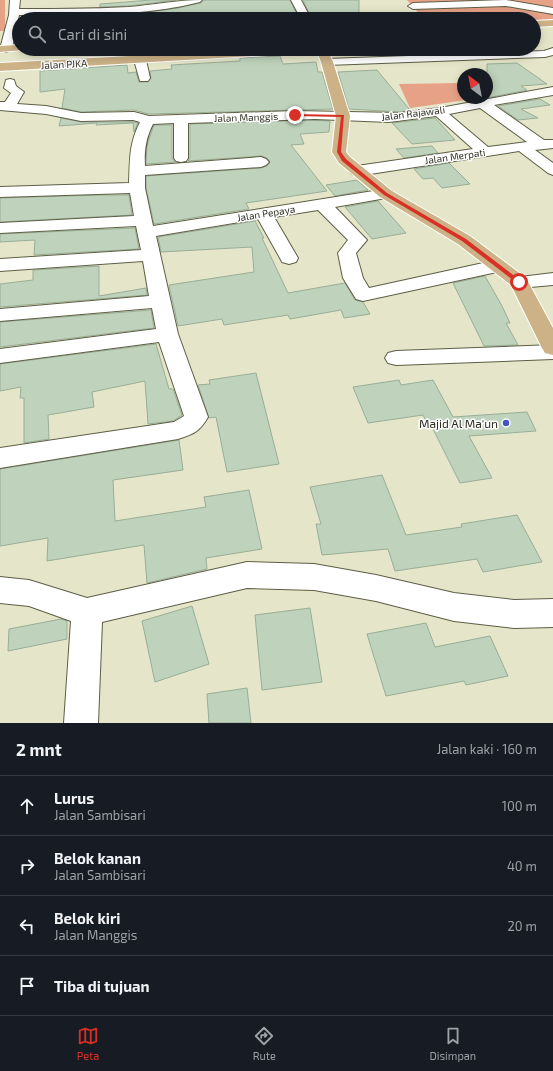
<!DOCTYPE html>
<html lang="id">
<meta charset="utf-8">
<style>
:root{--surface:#171b24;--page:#242831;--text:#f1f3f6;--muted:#9ea1a6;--line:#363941;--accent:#d93025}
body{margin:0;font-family:"Exo 2",sans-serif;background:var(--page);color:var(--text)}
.compass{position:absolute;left:457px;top:68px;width:36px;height:36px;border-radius:50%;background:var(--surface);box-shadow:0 2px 10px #0003;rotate:328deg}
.stop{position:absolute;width:12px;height:12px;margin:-9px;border:3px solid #d93025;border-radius:50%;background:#fff}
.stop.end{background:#d93025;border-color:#fff;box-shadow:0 1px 4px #0008}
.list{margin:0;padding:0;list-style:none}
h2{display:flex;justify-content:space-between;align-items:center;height:52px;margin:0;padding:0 16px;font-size:17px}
h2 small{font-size:13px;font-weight:400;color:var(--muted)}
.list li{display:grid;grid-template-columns:26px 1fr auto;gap:12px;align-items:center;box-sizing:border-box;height:60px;padding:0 16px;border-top:1px solid var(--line)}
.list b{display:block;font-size:15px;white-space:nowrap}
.list p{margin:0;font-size:13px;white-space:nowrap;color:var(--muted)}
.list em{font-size:13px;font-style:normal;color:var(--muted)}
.icon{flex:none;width:22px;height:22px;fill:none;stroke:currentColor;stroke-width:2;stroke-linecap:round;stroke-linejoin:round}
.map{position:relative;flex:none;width:553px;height:723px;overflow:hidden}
.search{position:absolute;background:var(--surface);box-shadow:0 2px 10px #0003;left:12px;right:12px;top:12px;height:44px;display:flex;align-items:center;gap:10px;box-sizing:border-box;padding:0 14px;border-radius:22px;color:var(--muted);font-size:15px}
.sheet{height:292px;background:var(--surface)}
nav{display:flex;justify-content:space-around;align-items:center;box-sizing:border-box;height:56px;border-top:1px solid var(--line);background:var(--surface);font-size:11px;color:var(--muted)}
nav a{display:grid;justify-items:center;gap:2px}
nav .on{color:var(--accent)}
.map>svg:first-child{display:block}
.green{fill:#e6a186}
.building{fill:#bfd3bc;stroke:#99ad96}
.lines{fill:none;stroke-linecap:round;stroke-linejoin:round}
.minor-casing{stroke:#5d5e45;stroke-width:2}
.major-casing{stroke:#fff;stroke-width:2}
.minor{fill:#fff;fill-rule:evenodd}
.major{fill:#cdb288;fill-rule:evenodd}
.route{fill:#d93025}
.poi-dot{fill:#4553c7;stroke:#fff;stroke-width:1.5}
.labels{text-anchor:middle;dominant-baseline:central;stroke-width:3;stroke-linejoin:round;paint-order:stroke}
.far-street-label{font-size:10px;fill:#2f2f24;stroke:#fff}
.poi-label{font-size:12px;fill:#2f2f24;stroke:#fff;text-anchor:end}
</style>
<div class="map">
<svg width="553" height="723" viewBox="0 0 553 723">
<rect width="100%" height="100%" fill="#e5e6c9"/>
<g class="green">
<rect x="0" y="0" width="5" height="31"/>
<polygon points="407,0 553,0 553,23 534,24 534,19 424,19"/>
<polygon points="115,13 114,19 37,19 37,17"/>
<polygon points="461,83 463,85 463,98 480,98 410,108 399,84"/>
</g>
<g class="building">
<polygon points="151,0 176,0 128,6 100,7 100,4"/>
<polygon points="204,0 290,0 299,19 101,19 101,16 133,14 178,8 200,3"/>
<polygon points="303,0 359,0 359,16 312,19"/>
<polygon points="280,56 283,64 316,62 318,72 322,72 333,109 149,114 134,110 81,112 62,108 65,89 40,92 40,71 127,65 128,73 136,72 139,82 148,82 151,78 150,71 172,69 171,65 240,61 240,58"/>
<polygon points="517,63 547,84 521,86 527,90 487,98 487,64"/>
<polygon points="377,70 410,110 400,112 349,109 338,72"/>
<polygon points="540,99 550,105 521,109 538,118 518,120 498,106"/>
<polygon points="61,118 81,122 133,122 138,123 134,132 133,123 96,125 97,123 59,126"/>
<polygon points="435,118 455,140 412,144 392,123"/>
<polygon points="315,120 330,121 329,132 300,134 304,144 291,145 327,191 246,203 249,209 154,224 146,188 146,176 261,168 267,166 270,162 267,158 261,156 188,161 190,158 190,124"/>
<polygon points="154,125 172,125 172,158 175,162 146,164 147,145"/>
<polygon points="432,146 438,153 404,158 396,149"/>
<polygon points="449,163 470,184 442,188 433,178 423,179 414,169"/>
<polygon points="357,180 368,190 335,196 326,185"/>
<polygon points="103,195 129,195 132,215 0,222 0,198"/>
<polygon points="378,201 406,233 372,239 345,207"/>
<polygon points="255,221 264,238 262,238 288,293 345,283 355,300 363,302 370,314 344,318 341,310 290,319 288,315 224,325 222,319 178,326 169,285 254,272 252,247 161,252 158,237"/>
<polygon points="135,228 139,249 34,255 35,240 0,242 0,234"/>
<polygon points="99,266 99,296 146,288 147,295 0,307 0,284 33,280 33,270"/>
<polygon points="485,276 502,306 510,323 506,323 518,345 484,346 453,283"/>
<polygon points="151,310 154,328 0,347 0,322"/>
<polygon points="156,344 169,389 173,389 182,415 173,421 148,424 145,381 92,392 94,407 48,415 49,439 24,443 24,398 20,398 21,387 0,391 0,364"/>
<polygon points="256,373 279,464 227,472 216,417 209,418 198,385 210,384 209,380"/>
<polygon points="399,380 401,385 433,380 453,417 527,412 536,431 469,436 492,478 460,483 432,427 429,427 423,415 368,423 353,387"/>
<polygon points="179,440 183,470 113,480 115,521 206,507 204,497 249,490 262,549 206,558 207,569 147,583 144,545 47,561 48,538 0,546 0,469"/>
<polygon points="382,475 406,535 462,527 461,524 517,515 542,562 483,572 477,559 395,571 388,549 322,555 316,524 321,524 310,487"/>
<polygon points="192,606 209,664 155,682 142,621"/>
<polygon points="310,608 322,682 262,690 255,615"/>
<polygon points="61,619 67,621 67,639 8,651 9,629"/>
<polygon points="426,623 435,647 490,636 508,676 466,685 464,681 386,696 367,634"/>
<polygon points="247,688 251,723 209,723 207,694"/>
</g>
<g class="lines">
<g class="minor-casing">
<g id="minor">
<path d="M10,0H20L19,9C55,9 92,9 128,7C153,5 177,0 202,0L200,2C142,17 79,15 19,15L12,49L6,52L0,49L9,15Z"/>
<polygon points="291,0 301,0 311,19 301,19"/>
<polygon points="506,0 553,8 553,14 506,6 413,9 408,6 413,3"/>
<polygon points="553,48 553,55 545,57 327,65 323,64 321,62 323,60 327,59 544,51"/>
<polygon points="140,57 144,58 146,60 150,78 148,81 140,81 134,60 136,58"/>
<path d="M10,79L14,80L16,86L24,92L17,104L46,106L81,113L134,112L149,116L294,111L400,113L440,108L553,87V95L494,105L544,140H553V148L535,150L553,163V175L548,173L519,151L357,176L352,174L349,171L352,168L357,166L473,149L436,116L389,122L315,119L188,123V158L186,161L181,162L176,161L174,158V123L153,124C146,138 144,150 145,166L261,157L266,159L269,162L266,165L261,167L145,175V188L153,226L386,189L392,191L394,194L392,197L335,207L367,240L356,253L363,278L369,288L497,260L504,262L506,266L504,270L497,272L363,301L356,299L343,278L338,253L348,240L318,210L274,217L298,258L296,262L289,264L282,262L280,258L258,219L156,236L178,334L208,417C200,431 194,434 178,439L0,468V448L174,422L184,416L159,342L0,363V349L156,329L152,308L0,321V309L149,296L143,261L0,271V259L141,250L136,226L0,233V223L134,216L130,193L0,197V187L129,183C130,159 129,144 140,122L133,120L81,121L46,114L0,110V102H5L11,93L4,88L6,80ZM480,108L527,142L488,147L449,114Z"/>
<polygon points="553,273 553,285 519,288 512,286 509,282 512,278"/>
<polygon points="553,345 553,359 396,365 388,363 385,358 388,353 396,351"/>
<polygon points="247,562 314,564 376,575 454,593 514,600 553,599 553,627 514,628 454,621 376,601 314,590 247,588 102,622 98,723 64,723 71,621 29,606 0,603 0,577 29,580 87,598"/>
</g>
</g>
<g class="major-casing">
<g id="major">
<polygon points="553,20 553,26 534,27 534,21"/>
<polygon points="19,45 19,49 24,49 23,50 0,52 0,46"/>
<polygon points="259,49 327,49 333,62 350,116 346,152 350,157 392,191 470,236 526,278 553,328 553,355 545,353 542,348 511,285 458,244 380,197 339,163 332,152 336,116 321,62 317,52 0,71 0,63"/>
</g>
</g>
<use href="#minor" class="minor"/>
<use href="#major" class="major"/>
</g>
<polygon class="route" points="295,114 344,115 341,152 346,159 387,193 466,239 521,281 521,283 517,283 462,241 384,195 342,161 337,152 341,117 294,116"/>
<circle class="poi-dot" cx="506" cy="423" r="4"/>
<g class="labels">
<g class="far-street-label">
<text transform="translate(64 64) rotate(-3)">Jalan PJKA</text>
<text transform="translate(413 113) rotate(-7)">Jalan Rajawali</text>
<text transform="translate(246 117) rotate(-2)">Jalan Manggis</text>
<text transform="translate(455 156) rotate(-8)">Jalan Merpati</text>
<text transform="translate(266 213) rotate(-9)">Jalan Pepaya</text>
</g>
<g class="poi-label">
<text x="498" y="423">Majid Al Ma'un</text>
</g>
</g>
</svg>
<svg class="compass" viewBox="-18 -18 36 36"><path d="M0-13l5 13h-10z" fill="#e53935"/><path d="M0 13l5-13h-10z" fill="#9ea1a6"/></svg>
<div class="stop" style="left:519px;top:282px"></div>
<div class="stop end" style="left:295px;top:115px"></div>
<div class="search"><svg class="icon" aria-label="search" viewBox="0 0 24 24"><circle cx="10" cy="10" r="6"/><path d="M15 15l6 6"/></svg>Cari di sini</div>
</div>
<section class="sheet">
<h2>2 mnt<small>Jalan kaki · 160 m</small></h2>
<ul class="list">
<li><svg class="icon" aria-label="ahead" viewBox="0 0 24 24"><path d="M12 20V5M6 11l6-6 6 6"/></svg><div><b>Lurus</b><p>Jalan Sambisari</p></div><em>100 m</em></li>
<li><svg class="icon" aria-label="right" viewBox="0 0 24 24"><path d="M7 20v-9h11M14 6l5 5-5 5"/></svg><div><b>Belok kanan</b><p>Jalan Sambisari</p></div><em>40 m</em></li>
<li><svg class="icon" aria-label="left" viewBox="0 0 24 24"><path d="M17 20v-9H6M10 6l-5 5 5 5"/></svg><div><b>Belok kiri</b><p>Jalan Manggis</p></div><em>20 m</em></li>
<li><svg class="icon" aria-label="arrive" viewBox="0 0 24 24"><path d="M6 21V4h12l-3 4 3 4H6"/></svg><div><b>Tiba di tujuan</b></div></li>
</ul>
</section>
<nav>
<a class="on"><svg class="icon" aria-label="map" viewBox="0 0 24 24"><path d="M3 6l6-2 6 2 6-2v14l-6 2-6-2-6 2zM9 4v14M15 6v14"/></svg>Peta</a>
<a><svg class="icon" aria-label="directions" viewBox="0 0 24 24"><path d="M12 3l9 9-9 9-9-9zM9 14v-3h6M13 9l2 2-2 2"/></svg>Rute</a>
<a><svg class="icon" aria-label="saved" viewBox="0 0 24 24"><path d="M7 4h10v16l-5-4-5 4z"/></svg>Disimpan</a>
</nav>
